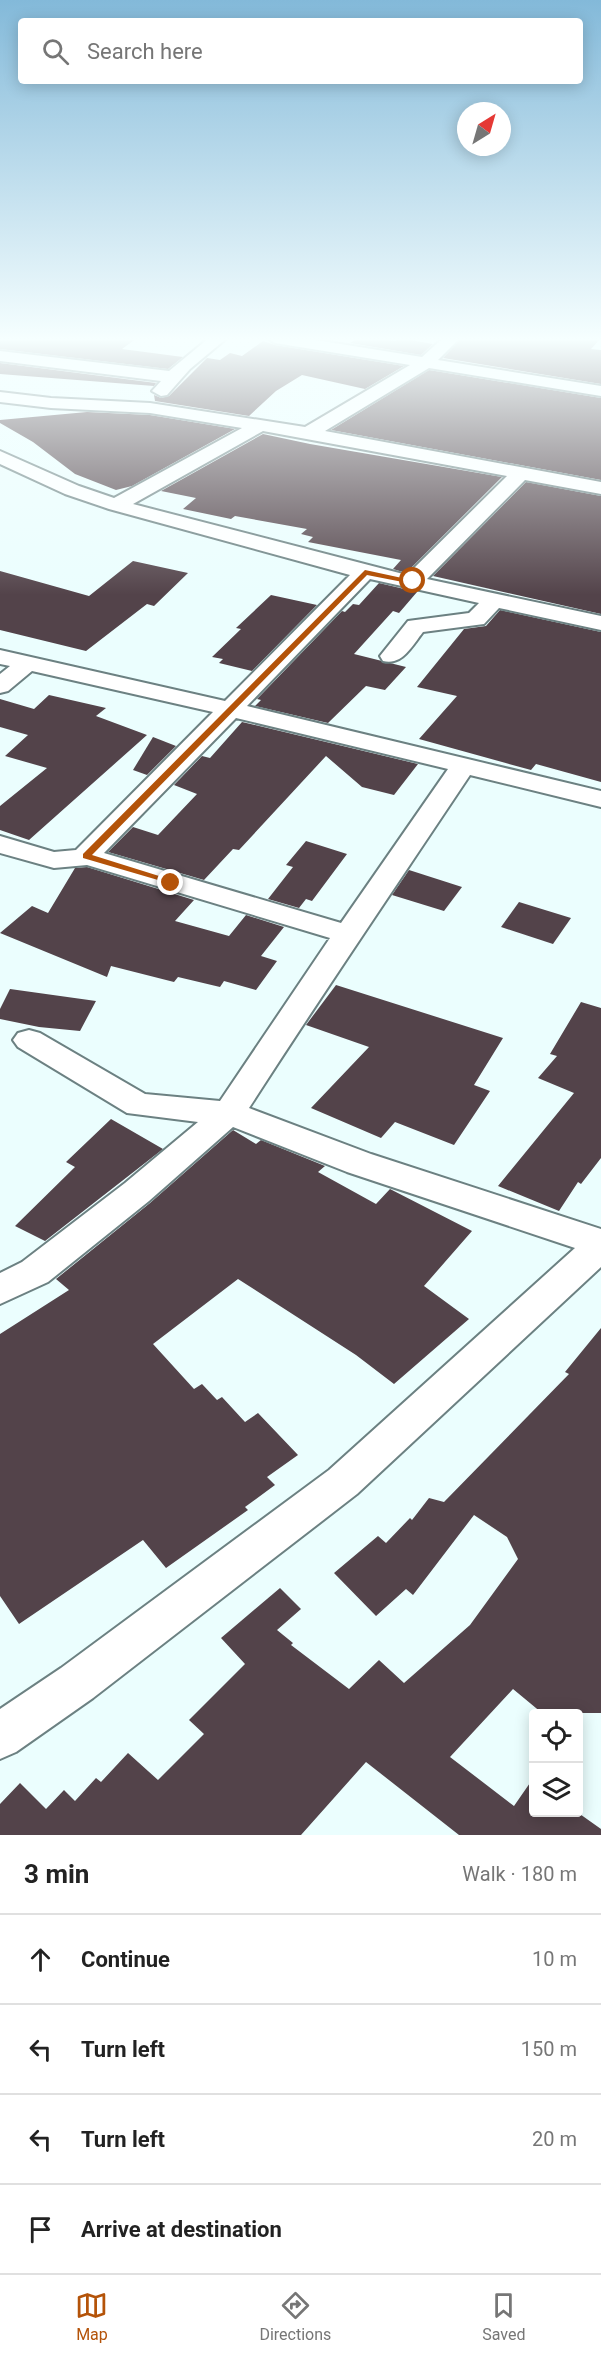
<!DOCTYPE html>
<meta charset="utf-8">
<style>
:root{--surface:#fff;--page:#f2f2f2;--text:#222;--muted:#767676;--line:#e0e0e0;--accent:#b45309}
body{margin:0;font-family:Roboto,sans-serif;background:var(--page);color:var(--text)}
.controls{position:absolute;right:18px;bottom:18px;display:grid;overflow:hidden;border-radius:6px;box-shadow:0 3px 15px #0003}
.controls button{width:54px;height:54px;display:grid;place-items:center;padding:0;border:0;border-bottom:2px solid var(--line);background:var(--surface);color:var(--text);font:30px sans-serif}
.compass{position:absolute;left:457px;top:102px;width:54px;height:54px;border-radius:50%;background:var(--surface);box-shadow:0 3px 15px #0003;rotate:37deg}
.stop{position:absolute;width:18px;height:18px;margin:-14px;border:4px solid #b45309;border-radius:50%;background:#fff}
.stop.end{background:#b45309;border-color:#fff;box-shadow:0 2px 6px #0008}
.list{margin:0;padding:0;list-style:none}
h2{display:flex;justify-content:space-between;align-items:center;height:78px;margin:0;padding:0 24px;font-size:26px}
h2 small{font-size:20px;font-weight:400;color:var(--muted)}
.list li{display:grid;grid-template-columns:39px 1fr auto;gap:18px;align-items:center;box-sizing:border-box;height:90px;padding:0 24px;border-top:2px solid var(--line)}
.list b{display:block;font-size:22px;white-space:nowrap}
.list em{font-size:20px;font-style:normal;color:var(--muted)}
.icon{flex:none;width:33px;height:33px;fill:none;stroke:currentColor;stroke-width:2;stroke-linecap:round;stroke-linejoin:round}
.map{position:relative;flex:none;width:601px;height:1835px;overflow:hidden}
.search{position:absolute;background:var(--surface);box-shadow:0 3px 15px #0003;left:18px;right:18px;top:18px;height:66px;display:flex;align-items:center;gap:15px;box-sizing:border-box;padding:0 21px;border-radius:6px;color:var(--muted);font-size:22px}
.sheet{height:438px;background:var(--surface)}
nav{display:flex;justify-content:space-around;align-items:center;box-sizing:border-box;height:84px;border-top:2px solid var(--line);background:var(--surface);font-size:16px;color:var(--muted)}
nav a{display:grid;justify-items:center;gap:3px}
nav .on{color:var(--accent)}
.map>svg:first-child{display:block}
.building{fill:#53434a}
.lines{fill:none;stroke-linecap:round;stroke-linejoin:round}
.street-casing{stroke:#6c8182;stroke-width:4}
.street{fill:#fff;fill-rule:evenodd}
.route{fill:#b45309}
</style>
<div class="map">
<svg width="601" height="1835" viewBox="0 0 601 1835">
<rect width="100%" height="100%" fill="#ebfefe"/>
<g class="building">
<polygon points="0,338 137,338 122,349 183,357 168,369 0,349"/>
<polygon points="358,338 396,341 399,338 433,344 421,355 350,343"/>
<polygon points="462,338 601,338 591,349 601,350 601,384 443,358"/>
<polygon points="263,341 275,345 404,366 365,389 302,375 276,391 249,416 155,401 154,395 161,398 169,396 207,358 220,360 230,353 242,356"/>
<polygon points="0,363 156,383 154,386 0,374"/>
<polygon points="429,370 601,398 601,480 331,430"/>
<polygon points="87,412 150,415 235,429 132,486 116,490 75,474 33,442 0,423 0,420"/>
<polygon points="263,434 310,444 502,477 406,573 393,569 401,560 308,542 313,537 301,534 307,529 235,516 231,519 183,509 196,498 161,491"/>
<polygon points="526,482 601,496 601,614 433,576"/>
<polygon points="133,561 188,573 154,606 147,604 86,651 0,630 0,571 89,596"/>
<polygon points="379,583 417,592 399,613 393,611 354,654 406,667 385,690 366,686 328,723 255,706 261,700 257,699 342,611 345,612 353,604 359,605"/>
<polygon points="271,595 317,605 252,671 219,663 223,659 212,657 241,629 236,628"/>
<polygon points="500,610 601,632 601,782 536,764 531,770 419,739 457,696 417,687 464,629 486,626"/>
<polygon points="49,695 106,708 96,716 147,735 29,840 0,830 0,806 47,768 5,756 28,735 0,727 0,699 34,709"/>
<polygon points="242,722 418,764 394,795 362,787 326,756 239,850 233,849 204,880 108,852 133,827 158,835 197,794 174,785 202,756 210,758"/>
<polygon points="153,737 176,746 147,775 133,770"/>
<polygon points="306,841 347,854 312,901 306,899 299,908 268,899 293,867 286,865"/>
<polygon points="87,867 194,900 175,921 229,936 246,915 284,927 261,956 277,961 256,990 224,981 220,987 178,977 174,982 111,966 107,977 0,933 32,906 48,913 75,868"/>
<polygon points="409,870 462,887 444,911 392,895"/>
<polygon points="519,902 571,918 553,944 501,927"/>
<polygon points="336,985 503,1038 474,1085 490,1091 454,1145 395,1122 381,1138 311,1108 369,1047 306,1025"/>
<polygon points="10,989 96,1001 80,1031 39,1027 0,1019 0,1009"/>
<polygon points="581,1002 601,1008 601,1158 581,1184 578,1182 559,1211 498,1186 574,1093 538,1078 557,1056 550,1054"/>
<polygon points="111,1119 163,1149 45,1241 15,1226 75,1167 66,1162"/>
<polygon points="233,1130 256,1144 261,1140 325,1166 318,1172 376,1204 390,1189 472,1231 424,1286 469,1319 394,1384 356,1355 238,1279 153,1344 194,1389 202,1384 217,1400 222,1397 245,1422 258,1413 298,1455 267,1477 275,1485 245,1507 248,1510 166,1568 143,1540 19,1624 0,1596 0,1334 69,1290 56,1279 150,1203"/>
<polygon points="601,1328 601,1713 542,1713 513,1689 450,1757 514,1806 532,1780 534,1812 577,1812 601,1829 601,1835 459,1835 366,1762 301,1835 0,1835 0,1804 20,1783 46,1809 64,1790 75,1801 96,1778 101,1782 128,1753 158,1780 204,1734 189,1720 245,1664 221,1638 280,1588 301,1609 277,1630 293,1643 291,1645 349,1689 379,1660 404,1683 470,1625 518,1559 507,1537 474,1515 413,1595 406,1589 376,1616 334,1573 378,1536 386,1543 410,1518 412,1520 429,1498 444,1502 569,1374 565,1372"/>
</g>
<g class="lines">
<g class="street-casing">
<g id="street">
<polygon points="209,338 227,338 190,369 167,395 161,396 152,391 161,381 0,361 0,351 169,371"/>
<path d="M267,338H303L422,357L443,338H460L438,360L601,386V396L429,368L325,431L601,482V494L525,480L427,579L601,616V630L499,608L484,624L423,632C412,646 402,666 383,661L380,656L408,621L469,613L479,603L370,579L247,706L601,791V807L470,775C396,886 321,996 249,1108L371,1154L601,1229V1267L357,1494L93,1698L16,1752L0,1759V1709L61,1668L329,1470L575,1248L347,1172L233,1127L149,1201L48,1282L0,1304V1273L22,1262L125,1183L198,1122L127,1113L18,1047L13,1040L18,1033L29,1030L40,1033L145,1094L220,1101L330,938L87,865L54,868L0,853V836L54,852L76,850L213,712L32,671L8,691L0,693V674L10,666L0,664V650L225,701L350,575L109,509L65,494L0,464V451L79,486L114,498L242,428L150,413L51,408L0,402V392L51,398L150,403L305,427L410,365L275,343ZM263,431L507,476L407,575L133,504ZM236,718L448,769L341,923L104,853Z"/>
</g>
</g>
<use href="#street" class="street"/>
</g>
<linearGradient id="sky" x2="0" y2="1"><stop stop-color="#83b9d9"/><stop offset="0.57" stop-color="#f6ffff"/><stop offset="1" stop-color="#f6ffff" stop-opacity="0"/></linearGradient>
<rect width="601" height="595" fill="url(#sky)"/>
<polygon class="route" points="365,570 416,581 413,584 367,575 92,855 175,881 175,885 83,858 83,854"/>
</svg>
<div class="controls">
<button><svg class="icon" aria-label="locate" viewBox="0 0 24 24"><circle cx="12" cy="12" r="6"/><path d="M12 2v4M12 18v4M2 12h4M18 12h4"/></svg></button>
<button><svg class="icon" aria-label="layers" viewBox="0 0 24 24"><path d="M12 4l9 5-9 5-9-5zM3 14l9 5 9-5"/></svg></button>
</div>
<svg class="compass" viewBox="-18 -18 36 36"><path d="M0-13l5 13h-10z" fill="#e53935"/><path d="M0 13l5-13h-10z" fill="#767676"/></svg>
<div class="stop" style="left:413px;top:581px"></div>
<div class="stop end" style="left:171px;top:883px"></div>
<div class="search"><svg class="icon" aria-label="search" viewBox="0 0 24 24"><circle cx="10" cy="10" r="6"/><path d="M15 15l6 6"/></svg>Search here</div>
</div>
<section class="sheet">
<h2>3 min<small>Walk · 180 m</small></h2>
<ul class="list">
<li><svg class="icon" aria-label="ahead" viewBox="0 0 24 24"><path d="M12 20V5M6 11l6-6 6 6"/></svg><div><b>Continue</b></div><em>10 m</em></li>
<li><svg class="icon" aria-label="left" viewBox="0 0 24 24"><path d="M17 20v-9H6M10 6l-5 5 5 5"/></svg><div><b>Turn left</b></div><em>150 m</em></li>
<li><svg class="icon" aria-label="left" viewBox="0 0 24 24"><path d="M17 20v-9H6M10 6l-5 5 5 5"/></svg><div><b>Turn left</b></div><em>20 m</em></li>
<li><svg class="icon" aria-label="arrive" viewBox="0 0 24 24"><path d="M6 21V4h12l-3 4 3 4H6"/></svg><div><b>Arrive at destination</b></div></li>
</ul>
</section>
<nav>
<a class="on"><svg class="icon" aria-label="map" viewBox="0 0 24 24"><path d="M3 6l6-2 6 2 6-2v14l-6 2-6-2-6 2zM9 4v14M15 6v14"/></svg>Map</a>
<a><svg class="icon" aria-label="directions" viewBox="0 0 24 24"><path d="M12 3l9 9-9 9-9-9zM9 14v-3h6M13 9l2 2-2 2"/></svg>Directions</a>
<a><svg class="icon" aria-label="saved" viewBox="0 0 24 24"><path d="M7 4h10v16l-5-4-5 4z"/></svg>Saved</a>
</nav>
